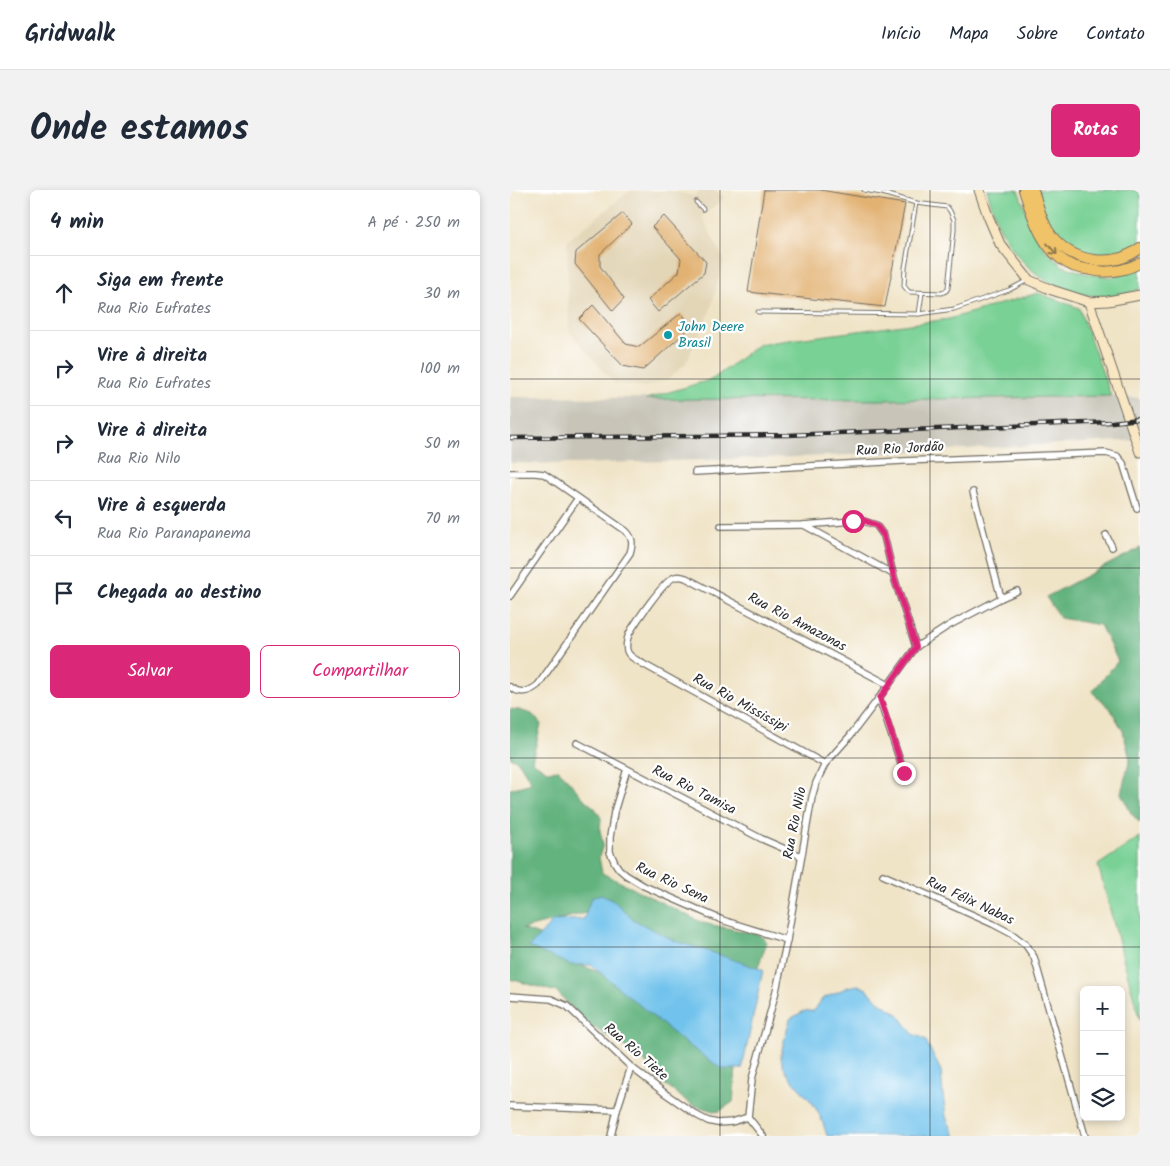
<!DOCTYPE html>
<html lang="pt">
<meta charset="utf-8">
<style>
:root{--surface:#fff;--page:#f2f2f3;--text:#1f2937;--muted:#747a83;--line:#e0e1e3;--accent:#db2777}
body{margin:0;font-family:Kalam,sans-serif;background:var(--page);color:var(--text)}
.controls{position:absolute;right:15px;bottom:15px;display:grid;overflow:hidden;border-radius:8px;box-shadow:0 2px 8px #0003}
.controls button{width:45px;height:45px;display:grid;place-items:center;padding:0;border:0;border-bottom:1px solid var(--line);background:var(--surface);color:var(--text);font:25px sans-serif}
.stop{position:absolute;width:15px;height:15px;margin:-11px;border:4px solid #db2777;border-radius:50%;background:#fff}
.stop.end{background:#db2777;border-color:#fff;box-shadow:0 1px 5px #0008}
.list{margin:0;padding:0;list-style:none}
h2{display:flex;justify-content:space-between;align-items:center;height:65px;margin:0;padding:0 20px;font-size:21px}
h2 small{font-size:16px;font-weight:400;color:var(--muted)}
.list li{display:grid;grid-template-columns:32px 1fr auto;gap:15px;align-items:center;box-sizing:border-box;height:75px;padding:0 20px;border-top:1px solid var(--line)}
.list b{display:block;font-size:19px;white-space:nowrap}
.list p{margin:0;font-size:16px;white-space:nowrap;color:var(--muted)}
.list em{font-size:16px;font-style:normal;color:var(--muted)}
.actions{display:flex;gap:10px;padding:15px 20px}
.actions a{flex:1;padding:11px 0;border:1px solid var(--accent);border-radius:8px;text-align:center;font-size:18px;color:var(--accent)}
.actions .main{background:var(--accent);color:#fff}
.icon{flex:none;width:28px;height:28px;fill:none;stroke:currentColor;stroke-width:2;stroke-linecap:round;stroke-linejoin:round}
.map{position:relative;flex:none;width:630px;height:946px;overflow:hidden;border-radius:8px}
header{display:flex;align-items:center;gap:30px;box-sizing:border-box;height:70px;padding:0 25px;background:var(--surface);border-bottom:1px solid var(--line)}
header strong{font-size:24px}
nav{display:flex;gap:28px;margin-inline-start:auto;font-size:18px}
.intro{display:flex;align-items:center;justify-content:space-between;box-sizing:border-box;height:120px;padding:0 30px}
h1{margin:0;font-size:35px}
.button{padding:12px 22px;border-radius:8px;background:var(--accent);color:#fff;font-size:18px;font-weight:700}
main{display:flex;gap:30px;padding:0 30px}
aside{flex:1;background:var(--surface);border-radius:8px;box-shadow:0 2px 8px #0003}
.map>svg:first-child{display:block}
.built{fill:#e3d6b7}
.industrial{fill:#c8c4b8}
.green{fill:#7ad196;stroke:#527e60}
.forest{fill:#63b37f;stroke:#476f55}
.water{fill:#71c2ec;stroke:#4e768c}
.building{fill:#e2b273}
.lines{fill:none;stroke-linecap:round;stroke-linejoin:round}
.service-casing{stroke:#706c62;stroke-width:5}
.minor-casing{stroke:#706c62;stroke-width:8}
.secondary-casing{stroke:#706c62;stroke-width:11}
.primary-casing{stroke:#706c62;stroke-width:12}
.service{stroke:#fff;stroke-width:3}
.minor{stroke:#fff;stroke-width:5.5}
.secondary{stroke:#f9e7c3;stroke-width:9}
.primary{stroke:#f0c369;stroke-width:10}
.rail-casing{stroke:#2b2b2b;stroke-width:4.5}
.rail{stroke:#fff;stroke-width:2.5;stroke-dasharray:8;stroke-linecap:butt}
.oneway{stroke:#8e774a}
.route{stroke:#db2777;stroke-width:6}
.grid{fill:none;stroke:#2b2b2b;stroke-width:1;stroke-opacity:0.55}
.culture-dot{fill:#0f9aa8;stroke:#fff;stroke-width:2}
.labels{text-anchor:middle;dominant-baseline:central;stroke-width:4.5;stroke-linejoin:round;paint-order:stroke}
.culture-label{font-size:14px;fill:#0d838f;stroke:#fff;text-anchor:start}
.street-label{font-size:14px;fill:#2b2b2b;stroke:#fff}
</style>
<header>
<strong>Gridwalk</strong>
<nav><a>Início</a><a>Mapa</a><a>Sobre</a><a>Contato</a></nav>
</header>
<div class="intro"><h1>Onde estamos</h1><a class="button">Rotas</a></div>
<main>
<aside>
<h2>4 min<small>A pé · 250 m</small></h2>
<ul class="list">
<li><svg class="icon" aria-label="ahead" viewBox="0 0 24 24"><path d="M12 20V5M6 11l6-6 6 6"/></svg><div><b>Siga em frente</b><p>Rua Rio Eufrates</p></div><em>30 m</em></li>
<li><svg class="icon" aria-label="right" viewBox="0 0 24 24"><path d="M7 20v-9h11M14 6l5 5-5 5"/></svg><div><b>Vire à direita</b><p>Rua Rio Eufrates</p></div><em>100 m</em></li>
<li><svg class="icon" aria-label="right" viewBox="0 0 24 24"><path d="M7 20v-9h11M14 6l5 5-5 5"/></svg><div><b>Vire à direita</b><p>Rua Rio Nilo</p></div><em>50 m</em></li>
<li><svg class="icon" aria-label="left" viewBox="0 0 24 24"><path d="M17 20v-9H6M10 6l-5 5 5 5"/></svg><div><b>Vire à esquerda</b><p>Rua Rio Paranapanema</p></div><em>70 m</em></li>
<li><svg class="icon" aria-label="arrive" viewBox="0 0 24 24"><path d="M6 21V4h12l-3 4 3 4H6"/></svg><div><b>Chegada ao destino</b></div></li>
</ul>
<div class="actions"><a class="main">Salvar</a><a>Compartilhar</a></div>
</aside>
<div class="map">
<svg width="630" height="946" viewBox="0 0 630 946">
<rect width="100%" height="100%" fill="#fff"/>
<filter id="ink" filterUnits="userSpaceOnUse"><feTurbulence type="fractalNoise" baseFrequency=".02" numOctaves="2"/><feDisplacementMap in="SourceGraphic" scale="10" xChannelSelector="R" yChannelSelector="G"/><feConvolveMatrix kernelMatrix="1 2 1 2 8 2 1 2 1" color-interpolation-filters="sRGB"/></filter>
<filter id="wash" filterUnits="userSpaceOnUse"><feTurbulence type="fractalNoise" baseFrequency=".0096" numOctaves="4" result="noise"/><feDisplacementMap in="SourceGraphic" scale="20" xChannelSelector="R" yChannelSelector="G"/><feGaussianBlur stdDeviation="1.12" result="paint"/><feColorMatrix in="noise" values="0 0 0 0 0 0 0 0 0 0 0 0 0 0 0 0 0 1.4 0 .05"/><feComposite in="paint" operator="in"/></filter>
<g filter="url(#wash)">
<rect width="100%" height="100%" fill="#f0e4c7"/>
<polygon class="built" points="121,0 159,0 184,6 191,0 206,0 214,8 192,26 214,70 200,121 176,173 158,189 136,197 104,193 59,141 57,51"/>
<polygon class="industrial" points="601,206 630,208 630,250 319,266 64,274 0,273 0,207 369,210"/>
<g class="green">
<path d="M477,0H508L517,24L534,59L553,76L578,84L601,87L618,82L630,77V99C622,102 612,105 604,106C599,107 593,106 588,106C548,105 514,81 495,47C486,33 482,16 477,0Z"/>
<path d="M527,0H630V53C627,55 624,58 621,60C596,73 561,65 544,43C536,32 531,13 527,0Z"/>
<polygon points="528,103 569,118 601,206 369,210 136,209 203,189 249,154 439,129"/>
<polygon points="630,647 630,831 588,675"/>
</g>
<g class="forest">
<polygon points="630,358 630,633 621,623 611,603 620,569 613,541 600,518 582,502 608,471 590,435 550,428 536,407"/>
<polygon points="0,519 9,520 22,524 31,534 22,571 37,581 49,580 76,611 85,618 91,628 90,641 93,654 89,667 92,683 193,733 251,745 257,752 247,780 208,786 87,720 12,739 35,747 49,767 94,784 176,853 226,879 223,912 208,922 182,915 148,890 130,865 76,833 47,802 0,789 0,599 22,593 8,571 0,567"/>
</g>
<g class="water">
<polygon points="91,704 105,712 124,730 165,751 204,763 253,780 232,879 212,879 174,852 81,775 61,775 19,757 43,731 74,729 81,708"/>
<path d="M348,795L357,799L368,811L388,824L403,844L415,849L431,881L433,905L436,927L445,946H317C314,935 310,924 303,914C293,900 273,886 271,867C271,860 278,837 280,829L294,821H304L312,809L338,797Z"/>
</g>
<g id="blocks">
<g class="building">
<polygon points="254,0 310,0 395,14 375,117 238,102"/>
<polygon points="113,23 122,34 90,64 90,76 114,109 103,121 65,74 66,62"/>
<polygon points="154,26 196,72 194,83 148,122 138,110 169,82 171,69 142,37"/>
<polygon points="83,115 116,154 129,157 171,123 182,136 133,180 113,176 69,129"/>
</g>
</g>
</g>
<g filter="url(#ink)">
<use href="#blocks" fill-opacity="0" stroke="#706c62" stroke-width="1"/>
<g class="lines">
<g class="service-casing">
<g id="service">
<polyline points="354,0 372,3 406,13"/>
<polyline points="186,12 193,19"/>
<polygon points="406,13 437,17 440,21 444,30 444,40 438,98 436,101 432,103 400,102 398,101 394,96 395,78"/>
<polyline points="248,122 409,124 444,119 499,100 518,90"/>
<polyline points="409,124 412,103"/>
</g>
</g>
<g class="minor-casing">
<g id="minor">
<polyline points="185,282 393,271 596,263 607,266 613,273 627,318"/>
<path d="M0,283H25L34,284L116,341C123,348 123,354 120,363L28,495C18,503 10,504 0,497"/>
<polyline points="463,302 491,408"/>
<polyline points="294,335 383,384"/>
<polyline points="211,336 294,335 343,331 353,331 366,335 374,346 383,384 406,457"/>
<polyline points="596,345 602,357"/>
<polyline points="0,406 68,308"/>
<polyline points="369,508 394,583"/>
<polyline points="67,553 252,649 291,666"/>
<path d="M315,574L133,474C129,471 121,468 118,463C115,458 117,449 119,444C125,433 154,390 165,387C169,386 173,387 176,388L379,495"/>
<polyline points="117,579 104,622 100,647 100,662 105,673 109,679 116,685 134,696 212,730 277,750"/>
<polyline points="373,685 483,734 502,744 515,754 524,767 575,946"/>
<polyline points="0,806 41,809 57,816 121,877 156,904 188,926 198,931 207,933 222,932 238,927"/>
<polyline points="0,916 107,920"/>
<polyline points="238,927 242,889 266,801 277,750 302,607 306,593 315,574 340,546 369,508 406,457 438,436 491,408 507,401"/>
<polyline points="238,927 253,946"/>
<polyline points="101,946 107,920 121,877"/>
</g>
</g>
<g class="secondary-casing">
<g id="secondary">
<polyline points="469,0 478,26 490,54 519,90 542,100 579,112 598,111 630,105"/>
<polyline points="579,112 630,262"/>
</g>
</g>
<g class="primary-casing">
<g id="primary">
<path d="M514,0C523,28 533,63 563,76C568,78 575,79 581,80C599,84 614,81 630,73"/>
<path d="M523,0C528,16 533,37 545,50C566,73 605,78 630,58"/>
</g>
</g>
<use href="#service" class="service"/>
<use href="#minor" class="minor"/>
<use href="#secondary" class="secondary"/>
<use href="#primary" class="primary"/>
<g class="rail-casing">
<polyline id="rail" points="0,248 278,245 602,232 630,229"/>
</g>
<use href="#rail" class="rail"/>
</g>
<defs><path id="oneway-shaft" d="M-6 0H5M1.5-3L5.5 0L1.5 3" fill="none" stroke-width="1.6" stroke-linecap="round" stroke-linejoin="round" transform="scale(1.25)"/></defs>
<use class="oneway" href="#oneway-shaft" transform="translate(542 59) rotate(48)"/>
</g>
<g class="lines" filter="url(#ink)">
<polyline class="route" points="343,331 353,330 366,335 374,346 383,384 406,457 370,508 394,583"/>
</g>
<path class="grid" d="M210,0V946M420,0V946M0,189H630M0,378H630M0,568H630M0,757H630"/>
<circle class="culture-dot" cx="158" cy="145" r="5"/>
<g class="labels">
<g class="culture-label">
<text x="168" y="137">John Deere<tspan x="168" dy="16">Brasil</tspan></text>
</g>
<g class="street-label">
<text transform="translate(390 259) rotate(-3)">Rua Rio Jordão</text>
<text transform="translate(287 432) rotate(28)">Rua Rio Amazonas</text>
<text transform="translate(230 513) rotate(29)">Rua Rio Mississipi</text>
<text transform="translate(184 600) rotate(27)">Rua Rio Tamisa</text>
<text transform="translate(285 633) rotate(-79)">Rua Rio Nilo</text>
<text transform="translate(162 693) rotate(25)">Rua Rio Sena</text>
<text transform="translate(460 711) rotate(25)">Rua Félix Nabas</text>
<text transform="translate(126 862) rotate(41)">Rua Rio Tiete</text>
</g>
</g>
</svg>
<div class="controls">
<button>+</button>
<button>−</button>
<button><svg class="icon" aria-label="layers" viewBox="0 0 24 24"><path d="M12 4l9 5-9 5-9-5zM3 14l9 5 9-5"/></svg></button>
</div>
<div class="stop" style="left:343px;top:331px"></div>
<div class="stop end" style="left:394px;top:583px"></div>
</div>
</main>
